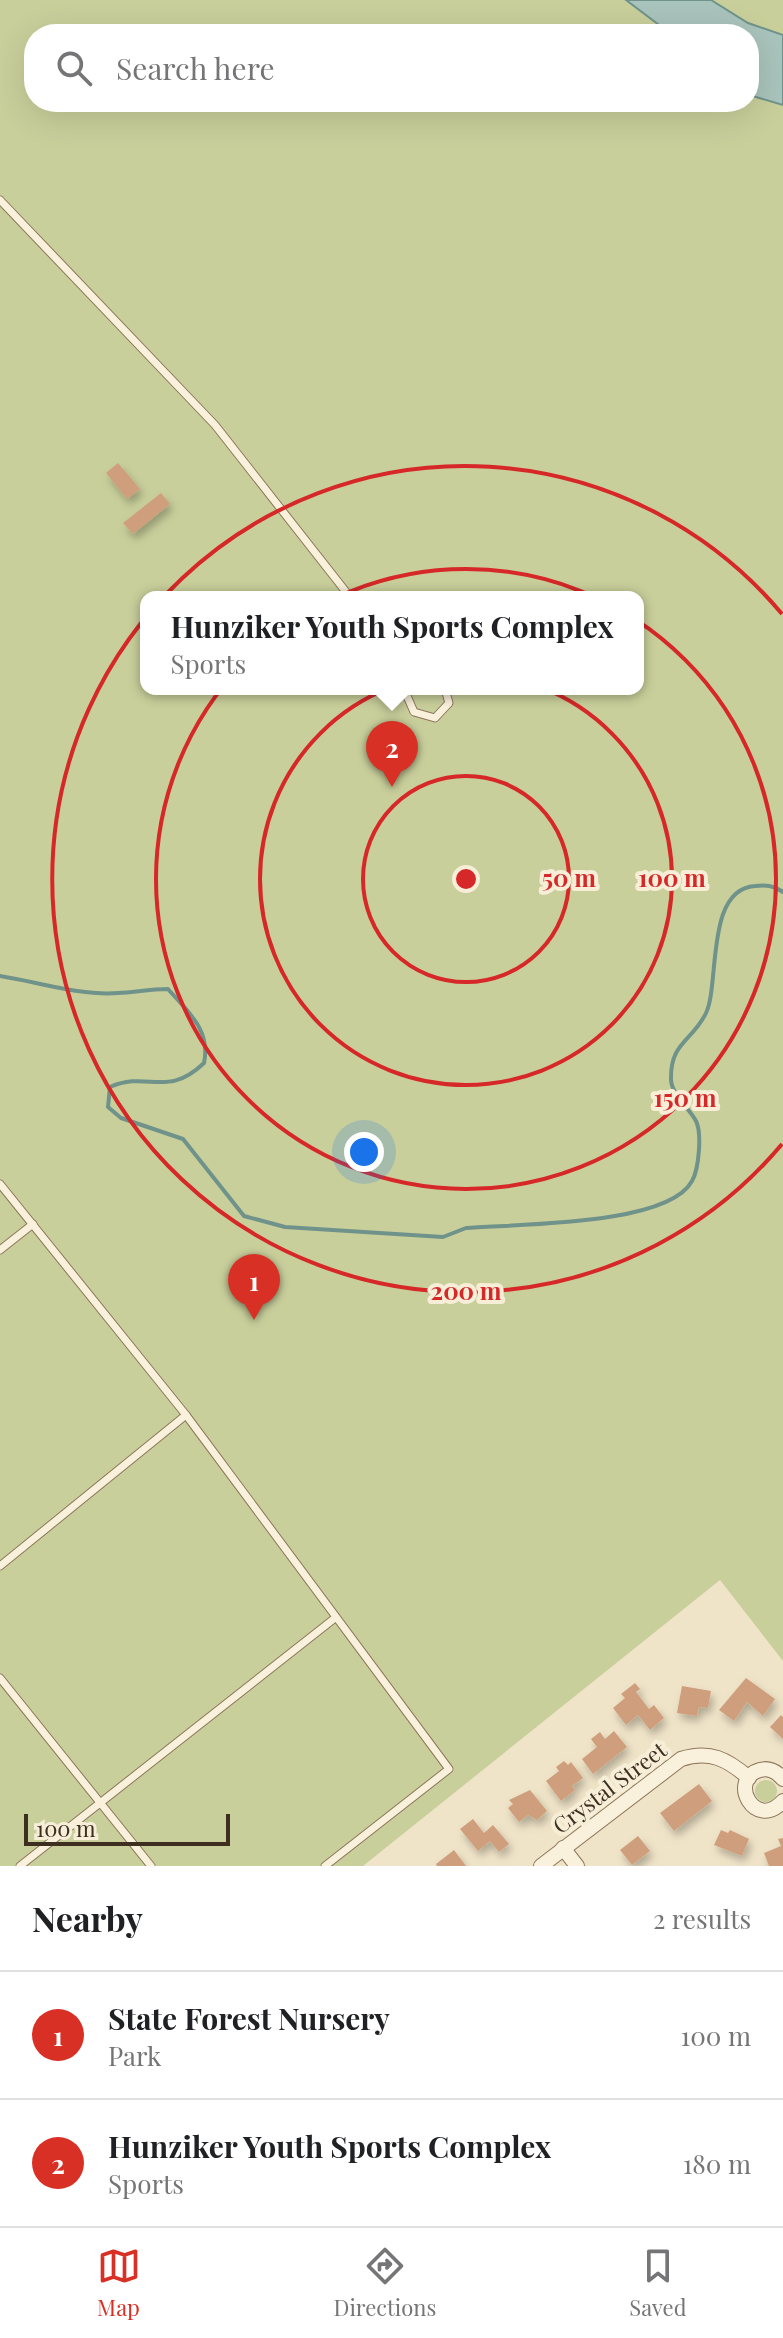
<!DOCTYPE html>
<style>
:root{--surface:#fff;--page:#f2f2f2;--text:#202124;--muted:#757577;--line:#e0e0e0;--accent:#d93025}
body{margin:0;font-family:"Playfair Display",serif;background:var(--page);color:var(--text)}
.scale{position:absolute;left:24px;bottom:20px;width:206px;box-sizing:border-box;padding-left:8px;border:4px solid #3d2e20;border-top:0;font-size:22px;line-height:28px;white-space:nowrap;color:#3d2e20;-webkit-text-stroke:6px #f7eed8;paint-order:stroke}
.you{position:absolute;left:364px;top:1152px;width:28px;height:28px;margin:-20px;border:6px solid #fff;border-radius:50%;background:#1a73e8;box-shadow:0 0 0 12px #1a73e833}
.badge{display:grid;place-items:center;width:52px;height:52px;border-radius:50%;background:var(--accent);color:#fff;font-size:26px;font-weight:700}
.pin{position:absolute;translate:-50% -66px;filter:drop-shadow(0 2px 4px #0008)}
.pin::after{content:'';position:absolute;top:42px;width:28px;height:24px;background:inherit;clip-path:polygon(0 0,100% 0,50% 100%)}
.popup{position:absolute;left:140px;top:591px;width:504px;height:104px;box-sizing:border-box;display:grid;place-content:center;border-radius:16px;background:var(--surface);filter:drop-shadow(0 2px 6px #0005);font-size:26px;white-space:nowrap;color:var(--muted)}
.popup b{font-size:30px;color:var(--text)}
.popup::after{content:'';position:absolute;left:50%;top:100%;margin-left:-16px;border:16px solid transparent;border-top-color:var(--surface)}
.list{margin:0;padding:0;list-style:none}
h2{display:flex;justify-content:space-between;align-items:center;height:104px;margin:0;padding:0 32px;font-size:34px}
h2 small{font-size:26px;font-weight:400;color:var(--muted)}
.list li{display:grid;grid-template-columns:52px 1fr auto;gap:24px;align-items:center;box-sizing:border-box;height:128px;padding:0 32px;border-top:2px solid var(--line)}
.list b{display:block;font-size:30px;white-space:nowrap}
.list p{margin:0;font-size:26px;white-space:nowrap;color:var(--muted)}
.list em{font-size:26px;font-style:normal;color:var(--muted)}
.icon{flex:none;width:44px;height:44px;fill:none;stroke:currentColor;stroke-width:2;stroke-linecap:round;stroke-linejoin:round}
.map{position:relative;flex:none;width:783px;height:1866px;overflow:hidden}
.search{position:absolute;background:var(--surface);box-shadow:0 8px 32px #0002;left:24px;right:24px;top:24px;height:88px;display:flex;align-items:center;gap:20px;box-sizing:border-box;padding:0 28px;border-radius:32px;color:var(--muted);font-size:30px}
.sheet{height:360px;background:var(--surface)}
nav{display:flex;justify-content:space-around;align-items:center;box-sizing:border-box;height:112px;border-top:2px solid var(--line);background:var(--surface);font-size:22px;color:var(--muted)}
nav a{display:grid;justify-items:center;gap:4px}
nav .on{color:var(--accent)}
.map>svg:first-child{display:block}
.green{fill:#c9cf9b;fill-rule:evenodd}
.water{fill:#a9c4bc;stroke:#6f938a;stroke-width:2}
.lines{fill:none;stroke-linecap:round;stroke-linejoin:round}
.stream{stroke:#6f938a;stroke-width:4}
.building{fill:#cf9f7d;filter:url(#shadow)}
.lane-casing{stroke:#8d765c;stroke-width:9}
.street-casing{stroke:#8d765c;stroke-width:16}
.lane{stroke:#faf1dc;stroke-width:7}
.street{stroke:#faf1dc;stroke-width:14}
.ring{fill:none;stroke:#d62828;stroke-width:4}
.labels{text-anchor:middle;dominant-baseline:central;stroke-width:8;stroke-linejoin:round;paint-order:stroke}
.street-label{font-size:22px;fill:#3d2e20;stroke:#f7eed8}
.centre{fill:#d62828;stroke:#f7eed8;stroke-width:4}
.ring-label{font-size:24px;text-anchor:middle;font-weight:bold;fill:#d62828;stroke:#f7eed8;stroke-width:8;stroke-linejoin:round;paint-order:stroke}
</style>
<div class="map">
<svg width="783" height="1866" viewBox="0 0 783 1866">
<defs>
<filter id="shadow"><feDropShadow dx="3" dy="5.5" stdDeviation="4" flood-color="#0004"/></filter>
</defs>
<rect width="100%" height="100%" fill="#f0e4c8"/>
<g class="green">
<path d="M0,0H626L671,34H34V102H749V95L783,105V1661L720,1580L363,1866H0ZM146,597H638V689H146Z"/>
<polygon points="711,0 783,0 783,35 748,23"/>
<circle cx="766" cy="1791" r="11"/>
</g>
<polygon class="water" points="626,0 711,0 748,23 783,35 783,105 749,95 749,34 671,34"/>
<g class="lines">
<path class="stream" d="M0,976C38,982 80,996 118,993C135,992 151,989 168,989C188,1012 211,1030 204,1063C166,1099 149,1070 110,1087L108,1107L121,1118L183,1139L244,1216L285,1227L443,1237L466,1228C515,1224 668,1226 692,1181C699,1169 702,1133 696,1121C689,1108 672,1095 671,1080C670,1042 692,1042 706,1013C720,984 705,889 755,886C766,885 773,885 783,892"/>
</g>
<g class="building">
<polygon points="118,463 140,489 127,499 106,473"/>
<polygon points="161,493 170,504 133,534 123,523"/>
<polygon points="746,1678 775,1699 763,1716 747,1702 734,1721 719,1710"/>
<polygon points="635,1683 640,1689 636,1692 649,1709 654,1705 664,1718 650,1730 638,1715 626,1725 613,1708 625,1698 621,1694"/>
<polygon points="682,1686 711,1691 708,1708 699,1707 697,1716 677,1713"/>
<polygon points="781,1715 783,1717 783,1739 770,1727"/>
<polygon points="614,1731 627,1747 593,1774 582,1759 597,1747 591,1739 600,1732 605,1739"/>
<polygon points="564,1761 568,1765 571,1762 583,1778 572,1786 575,1790 561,1801 546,1781 559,1771 556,1767"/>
<polygon points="699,1784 712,1801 674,1831 660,1813"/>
<polygon points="530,1790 547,1811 537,1820 528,1815 519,1822 508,1808 513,1804 509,1800"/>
<polygon points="473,1819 484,1833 493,1825 509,1844 499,1852 490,1841 478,1851 460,1829"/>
<polygon points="721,1830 728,1833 730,1830 749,1839 742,1856 714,1845"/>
<polygon points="638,1836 650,1851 632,1865 620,1850"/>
<polygon points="783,1838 783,1866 769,1866 764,1853 781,1846 778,1839"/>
<polygon points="454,1850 466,1866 437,1866 436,1864"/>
</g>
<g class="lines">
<g class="lane-casing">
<g id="lane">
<polyline points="0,200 215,425 350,597"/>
<polyline points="408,689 407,696 414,712 435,718 449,703 445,689"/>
<polyline points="0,1184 186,1415 449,1769 325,1866"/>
<polyline points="0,1250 33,1224"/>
<polyline points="0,1566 186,1415"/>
<polyline points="0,1678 151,1866"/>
<polyline points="20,1866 335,1618"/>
</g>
</g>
<g class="street-casing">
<g id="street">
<path d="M783,1779C777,1772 770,1767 760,1770C727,1779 755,1832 783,1801"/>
<polyline points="563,1848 577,1866"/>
<path d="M541,1866L681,1759C710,1750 727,1759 749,1778"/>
</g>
</g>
<use href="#lane" class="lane"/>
<use href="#street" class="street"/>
</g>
<g class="ring">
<circle cx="466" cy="879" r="103"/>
<circle cx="466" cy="879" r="206"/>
<circle cx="466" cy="879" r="310"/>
<path d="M782 1144A413 413 0 1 1 782 614"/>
</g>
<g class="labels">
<g class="street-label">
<text transform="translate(609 1787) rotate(-37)">Crystal Street</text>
</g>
</g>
<circle cx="466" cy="879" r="12" class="centre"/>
<g class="ring-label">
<text x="569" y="887">50 m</text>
<text x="672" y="887">100 m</text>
<text x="685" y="1107">150 m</text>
<text x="466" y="1300">200 m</text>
</g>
</svg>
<div class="scale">100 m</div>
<div class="you"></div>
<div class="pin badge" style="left:254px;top:1320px">1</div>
<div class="pin badge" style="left:392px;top:787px">2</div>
<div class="popup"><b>Hunziker Youth Sports Complex</b>Sports</div>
<div class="search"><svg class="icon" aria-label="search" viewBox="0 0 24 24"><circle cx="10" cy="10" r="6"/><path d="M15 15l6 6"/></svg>Search here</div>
</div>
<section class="sheet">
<h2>Nearby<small>2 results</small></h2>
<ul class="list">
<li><span class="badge">1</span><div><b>State Forest Nursery</b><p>Park</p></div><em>100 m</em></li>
<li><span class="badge">2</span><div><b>Hunziker Youth Sports Complex</b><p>Sports</p></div><em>180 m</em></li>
</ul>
</section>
<nav>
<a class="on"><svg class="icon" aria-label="map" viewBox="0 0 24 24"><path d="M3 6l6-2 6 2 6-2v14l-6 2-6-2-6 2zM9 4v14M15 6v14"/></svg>Map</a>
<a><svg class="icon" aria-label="directions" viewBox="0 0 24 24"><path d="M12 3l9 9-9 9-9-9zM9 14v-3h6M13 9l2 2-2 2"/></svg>Directions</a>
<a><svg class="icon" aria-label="saved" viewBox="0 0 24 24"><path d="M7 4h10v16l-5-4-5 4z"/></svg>Saved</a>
</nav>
